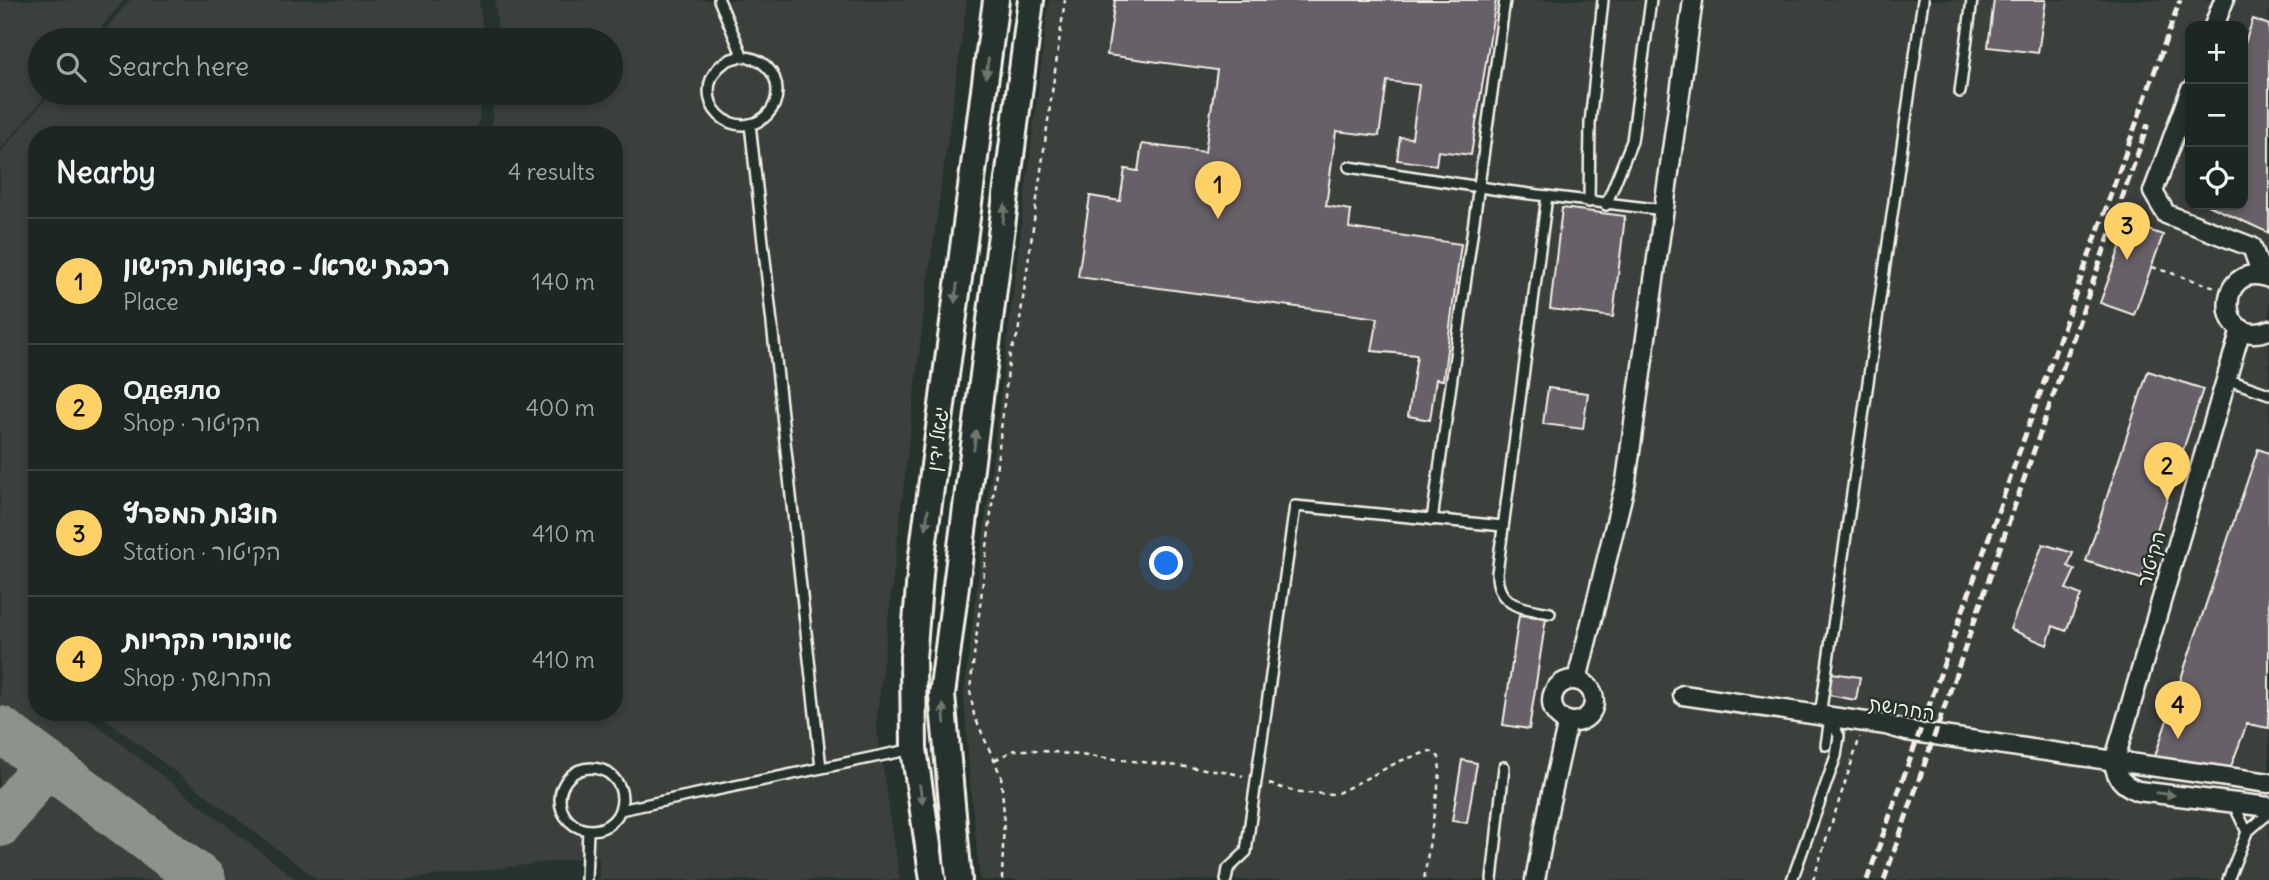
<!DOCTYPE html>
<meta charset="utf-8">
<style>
:root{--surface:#1c2622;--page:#29322f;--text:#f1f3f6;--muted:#a0a5a5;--line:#3a4340;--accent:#ffd166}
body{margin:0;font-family:Delius,"Playpen Sans Hebrew",sans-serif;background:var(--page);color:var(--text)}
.controls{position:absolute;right:21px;top:21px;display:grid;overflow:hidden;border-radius:14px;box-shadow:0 4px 10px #0003}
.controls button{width:63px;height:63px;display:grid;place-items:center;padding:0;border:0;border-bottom:2px solid var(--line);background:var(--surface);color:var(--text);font:35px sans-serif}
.you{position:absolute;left:1167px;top:564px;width:24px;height:24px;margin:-18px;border:5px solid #fff;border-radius:50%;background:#1a73e8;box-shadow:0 0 0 10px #1a73e833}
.badge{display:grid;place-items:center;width:46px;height:46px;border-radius:50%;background:var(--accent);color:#111;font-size:23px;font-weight:700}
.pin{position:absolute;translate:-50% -58px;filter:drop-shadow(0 2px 4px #0008)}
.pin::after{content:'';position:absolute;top:37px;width:24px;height:21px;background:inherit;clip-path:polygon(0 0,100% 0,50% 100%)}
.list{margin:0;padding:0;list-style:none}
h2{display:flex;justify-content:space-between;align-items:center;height:91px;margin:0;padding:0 28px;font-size:30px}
h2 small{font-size:23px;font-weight:400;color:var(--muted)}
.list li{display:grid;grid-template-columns:46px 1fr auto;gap:21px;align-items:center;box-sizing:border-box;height:126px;padding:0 28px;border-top:2px solid var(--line)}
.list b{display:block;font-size:26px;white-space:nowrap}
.list p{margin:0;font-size:23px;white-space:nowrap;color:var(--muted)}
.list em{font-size:23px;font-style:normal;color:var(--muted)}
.icon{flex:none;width:38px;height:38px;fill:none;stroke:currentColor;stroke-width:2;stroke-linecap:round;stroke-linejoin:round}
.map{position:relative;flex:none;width:2269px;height:880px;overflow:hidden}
.search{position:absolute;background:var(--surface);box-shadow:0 4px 10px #0003;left:28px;top:28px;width:595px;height:77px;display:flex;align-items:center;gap:18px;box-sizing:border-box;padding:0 24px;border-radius:38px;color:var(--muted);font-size:26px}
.panel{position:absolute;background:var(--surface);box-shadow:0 4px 10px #0003;left:28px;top:126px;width:595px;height:595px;border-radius:28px}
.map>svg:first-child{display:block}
.built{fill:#3a403e;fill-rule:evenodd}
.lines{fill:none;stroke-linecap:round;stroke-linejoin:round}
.taxiway{stroke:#8d928a;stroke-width:46}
.building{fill:#686067;stroke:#f4f1e8;stroke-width:2}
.service-casing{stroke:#f4f1e8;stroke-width:14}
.minor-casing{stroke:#f4f1e8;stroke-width:23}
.secondary-casing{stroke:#f4f1e8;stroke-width:30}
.path{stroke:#f4f1e8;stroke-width:2.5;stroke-dasharray:5 5;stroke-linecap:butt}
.service{stroke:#26332d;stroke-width:9}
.minor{stroke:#26332d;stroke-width:18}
.secondary{stroke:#26332d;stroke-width:24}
.rail{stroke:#f4f1e8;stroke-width:5;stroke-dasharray:10 5;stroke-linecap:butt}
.oneway{fill:#6e766e}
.labels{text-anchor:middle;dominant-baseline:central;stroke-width:5;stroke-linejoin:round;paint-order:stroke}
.street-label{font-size:19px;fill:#f4f1e8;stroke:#26332d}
</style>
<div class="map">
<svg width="2269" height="880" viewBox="0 0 2269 880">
<rect width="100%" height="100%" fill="#26332d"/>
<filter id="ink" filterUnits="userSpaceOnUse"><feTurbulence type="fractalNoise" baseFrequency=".0143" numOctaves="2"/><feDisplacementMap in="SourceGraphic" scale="14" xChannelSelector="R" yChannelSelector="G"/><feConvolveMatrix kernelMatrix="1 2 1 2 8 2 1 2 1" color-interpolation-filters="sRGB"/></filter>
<g filter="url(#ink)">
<g class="built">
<polygon points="0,0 124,0 91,40 40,40 40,93 48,93 0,150"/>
<polygon points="130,0 479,0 484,40 96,40"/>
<polygon points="495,0 967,0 926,294 876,724 900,880 599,880 599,856 400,880 318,880 103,717 106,712 614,712 614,135 490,135 495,93 611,93 611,40 499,40"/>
<path d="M1049,0H2269V880H980L970,784L964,694ZM2190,26H2243V205H2190Z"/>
<polygon points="51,93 483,93 476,135 37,135 37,712 88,712 86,717 297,880 0,880 0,153"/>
</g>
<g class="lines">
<g class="taxiway">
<polyline points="0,729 203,880"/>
<polyline points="0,824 46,763"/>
</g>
</g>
<g class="building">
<polygon points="1115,0 1496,0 1471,155 1438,151 1436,165 1397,160 1400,137 1412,138 1419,85 1387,81 1379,136 1336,131 1326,206 1351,210 1349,228 1461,244 1443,380 1436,379 1430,420 1408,416 1417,355 1372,351 1378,318 1078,277 1090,196 1120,201 1125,169 1138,171 1142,144 1205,152 1217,70 1107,55"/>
<polygon points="1994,0 2046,0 2038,53 1988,47"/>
<polygon points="2253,19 2269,25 2269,233 2208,205 2243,205 2243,49"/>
<polygon points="1562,208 1625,216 1613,317 1550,309"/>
<polygon points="2129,223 2163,235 2134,315 2100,303"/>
<polygon points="2148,371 2203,389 2141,579 2086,561"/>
<polygon points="1548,388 1588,393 1583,429 1543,424"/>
<polygon points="2258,449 2269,453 2269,728 2247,724 2230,769 2154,759"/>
<polygon points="2043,544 2073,553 2068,566 2075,570 2066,589 2081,595 2066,631 2053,626 2047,645 2010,629"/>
<polygon points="1519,615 1546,618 1529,729 1503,725"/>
<polygon points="1832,673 1860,677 1856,700 1828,695"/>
<polygon points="1462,760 1477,763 1467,823 1452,821"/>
</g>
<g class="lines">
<g class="service-casing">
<g id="service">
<polyline points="719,0 743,57"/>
<circle cx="743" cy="91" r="34"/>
<polyline points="1960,92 1972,0"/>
<polyline points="750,124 821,768"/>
<polyline points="1349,167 1506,191 1664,210"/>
<path d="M1547,196L1497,573C1497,607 1523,608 1550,613"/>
<polyline points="1589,202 1590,123 1603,0"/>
<polyline points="1606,205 1632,141 1651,0"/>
<polyline points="2226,379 2269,394"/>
<polyline points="1432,520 1505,0"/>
<polyline points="1820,716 1923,0"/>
<polyline points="1826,745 1830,718"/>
<circle cx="591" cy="799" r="31"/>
<polyline points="2233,803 2247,832"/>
<polyline points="620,810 913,749"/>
<polyline points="586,880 588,830"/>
<polyline points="1226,880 1228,869 1246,852 1295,506 1503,526"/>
<polyline points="1492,880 1504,767"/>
<polyline points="1792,880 1836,756 1839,736 1830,718"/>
<polyline points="2228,880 2247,832 2269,813"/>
</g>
</g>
<g class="minor-casing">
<g id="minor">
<polyline points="2214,26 2224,0"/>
<polyline points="2190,91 2153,192 2166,214 2252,247 2262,275"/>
<path d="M2269,278C2216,258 2214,350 2269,330"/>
<path d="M2241,329L2114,762C2116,778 2123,785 2138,791L2269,807"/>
<polyline points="1577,680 1626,481 1693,0"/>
<circle cx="1573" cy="701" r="21"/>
<polyline points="1683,695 1886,725 1907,731 2269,783"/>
<polyline points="1535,880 1549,806 1568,721"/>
</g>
</g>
<g class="secondary-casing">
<g id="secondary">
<polyline points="933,880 914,749 913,658 921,563 996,0"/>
<polyline points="959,880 942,695 1031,0"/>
</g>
</g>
<g class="path">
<polyline points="2152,267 2215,287"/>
<polyline points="995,760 1014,750 1034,750 1223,771 1243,776"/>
<polyline points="1269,784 1300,793 1336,794 1400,761 1430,751 1439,757 1440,773 1424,880"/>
<polyline points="1002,880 1004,814 1001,776 974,715 970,690 1010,354 1018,334 1065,0"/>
<polyline points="1813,880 1860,737"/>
</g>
<use href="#service" class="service"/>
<use href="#minor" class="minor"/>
<use href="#secondary" class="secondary"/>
<g class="rail">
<polyline points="1867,880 2180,0"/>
<polyline points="1884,880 2148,124"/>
</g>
</g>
<defs><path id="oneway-solid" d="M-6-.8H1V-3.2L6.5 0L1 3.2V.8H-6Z" transform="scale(1.75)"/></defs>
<g class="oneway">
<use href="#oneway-solid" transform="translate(987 68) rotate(98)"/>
<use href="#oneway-solid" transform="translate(1004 214) rotate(-83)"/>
<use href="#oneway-solid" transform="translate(956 293) rotate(97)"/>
<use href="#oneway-solid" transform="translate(975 440) rotate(-83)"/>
<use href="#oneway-solid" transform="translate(927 519) rotate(97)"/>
<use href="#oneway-solid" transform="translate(944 714) rotate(-95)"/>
<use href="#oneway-solid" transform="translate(921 794) rotate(82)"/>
<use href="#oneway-solid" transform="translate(2165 794) rotate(7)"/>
</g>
</g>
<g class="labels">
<g class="street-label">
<text transform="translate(937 439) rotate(-83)">יגאל ידין</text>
<text transform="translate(2151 559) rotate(-74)">הקיטור</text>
<text transform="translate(1902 708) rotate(9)">החרושת</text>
</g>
</g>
</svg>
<div class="controls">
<button>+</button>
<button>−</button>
<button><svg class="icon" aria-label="locate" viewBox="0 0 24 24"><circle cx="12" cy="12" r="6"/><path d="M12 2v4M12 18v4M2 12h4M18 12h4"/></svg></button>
</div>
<div class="you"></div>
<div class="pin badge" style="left:1218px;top:219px">1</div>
<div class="pin badge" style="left:2167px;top:500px">2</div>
<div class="pin badge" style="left:2127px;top:260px">3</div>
<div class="pin badge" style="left:2178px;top:739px">4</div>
<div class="search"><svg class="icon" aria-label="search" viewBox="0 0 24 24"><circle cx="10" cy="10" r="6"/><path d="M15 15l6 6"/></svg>Search here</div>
<section class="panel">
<h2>Nearby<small>4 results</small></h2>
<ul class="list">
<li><span class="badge">1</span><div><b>רכבת ישראל - סדנאות הקישון</b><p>Place</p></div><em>140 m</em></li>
<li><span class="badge">2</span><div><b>Одеяло</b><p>Shop · הקיטור</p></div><em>400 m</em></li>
<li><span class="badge">3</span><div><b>חוצות המפרץ</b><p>Station · הקיטור</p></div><em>410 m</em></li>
<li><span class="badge">4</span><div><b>אייבורי הקריות</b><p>Shop · החרושת</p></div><em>410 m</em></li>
</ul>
</section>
</div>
